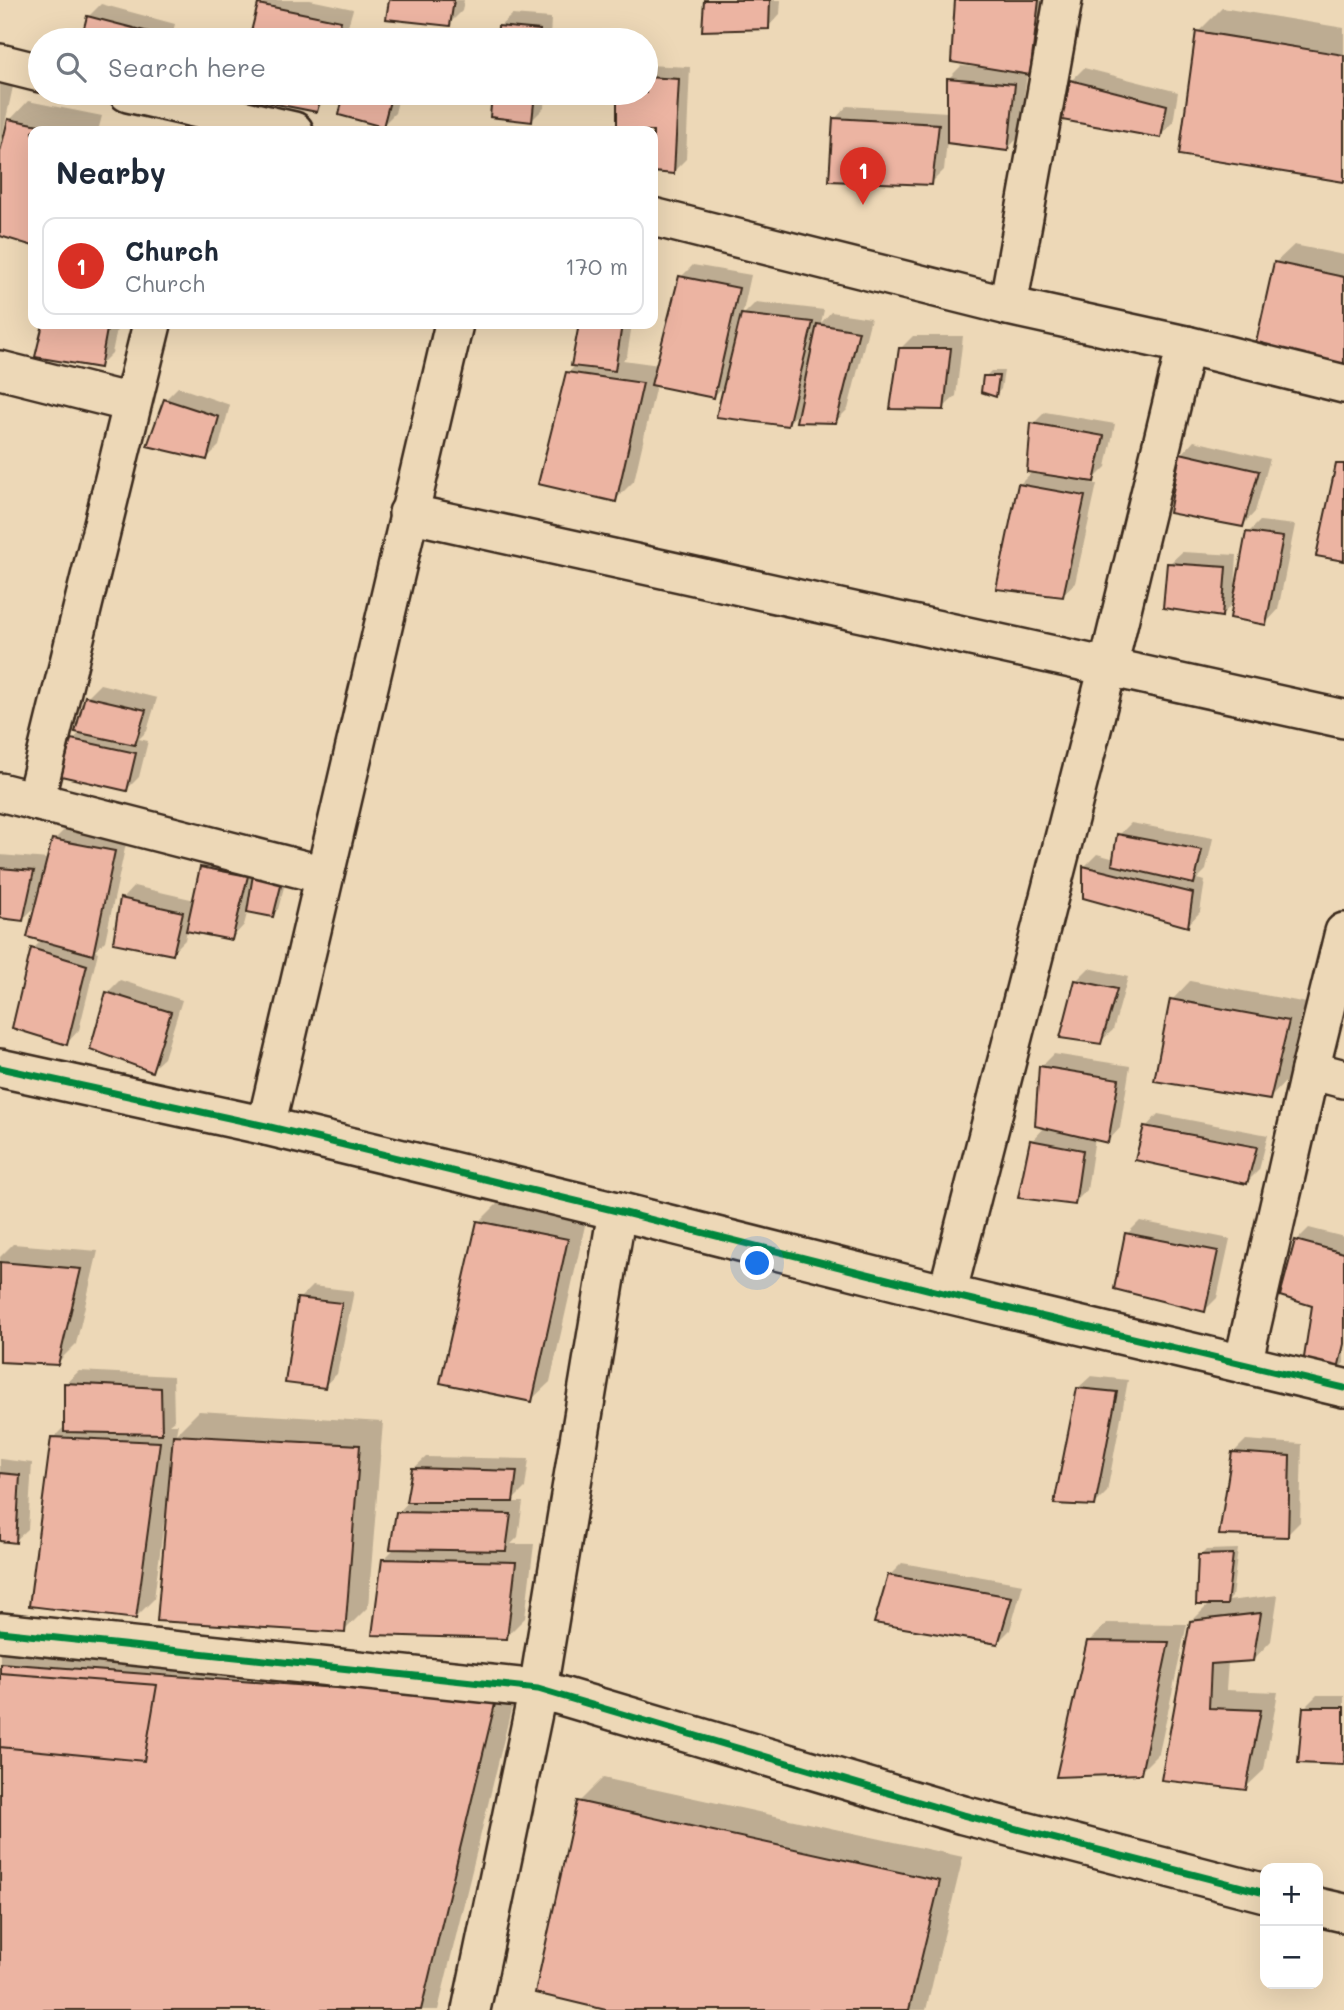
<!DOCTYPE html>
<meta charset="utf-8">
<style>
:root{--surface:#fff;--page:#f2f2f3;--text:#1f2937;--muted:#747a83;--line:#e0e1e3;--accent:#d93025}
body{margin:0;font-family:Mali,sans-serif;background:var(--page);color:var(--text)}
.controls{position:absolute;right:21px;bottom:21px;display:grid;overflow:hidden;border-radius:14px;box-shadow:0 7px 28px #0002}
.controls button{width:63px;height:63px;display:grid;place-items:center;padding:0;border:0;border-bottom:2px solid var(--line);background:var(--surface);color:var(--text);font:35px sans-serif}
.you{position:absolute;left:758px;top:1264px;width:24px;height:24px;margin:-18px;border:5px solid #fff;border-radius:50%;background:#1a73e8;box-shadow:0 0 0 10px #1a73e833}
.badge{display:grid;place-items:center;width:46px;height:46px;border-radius:50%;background:var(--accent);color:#fff;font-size:23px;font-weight:700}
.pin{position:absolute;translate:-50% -58px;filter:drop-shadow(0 2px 4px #0008)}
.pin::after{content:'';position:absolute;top:37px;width:24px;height:21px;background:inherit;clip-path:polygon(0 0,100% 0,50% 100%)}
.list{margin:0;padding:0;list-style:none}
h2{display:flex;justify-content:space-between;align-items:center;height:91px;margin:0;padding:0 28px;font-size:30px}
h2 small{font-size:23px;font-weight:400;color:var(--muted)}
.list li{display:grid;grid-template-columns:46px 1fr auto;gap:21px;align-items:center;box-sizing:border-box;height:98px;margin:0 14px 14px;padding:0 14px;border:2px solid var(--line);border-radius:14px}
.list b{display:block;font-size:26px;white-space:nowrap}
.list p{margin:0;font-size:23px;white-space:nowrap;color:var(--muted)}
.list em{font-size:23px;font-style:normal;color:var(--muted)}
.icon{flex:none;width:38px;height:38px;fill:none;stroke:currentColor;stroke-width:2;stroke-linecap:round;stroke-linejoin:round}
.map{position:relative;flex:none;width:1344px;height:2010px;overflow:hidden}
.search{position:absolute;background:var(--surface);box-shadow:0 7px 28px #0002;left:28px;top:28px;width:630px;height:77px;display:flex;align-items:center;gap:18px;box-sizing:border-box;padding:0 24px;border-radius:38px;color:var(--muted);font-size:26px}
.panel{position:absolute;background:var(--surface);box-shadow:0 7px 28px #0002;left:28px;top:126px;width:630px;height:203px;border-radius:14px}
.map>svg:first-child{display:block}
.shadow{fill:#0003}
.building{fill:#ecb4a2;stroke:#3b2a1e;stroke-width:2}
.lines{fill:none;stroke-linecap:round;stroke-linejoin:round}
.minor-casing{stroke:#3b2a1e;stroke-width:42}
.minor{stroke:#edd8b7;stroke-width:37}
.cycleway-casing{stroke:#edd8b7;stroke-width:11}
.cycleway{stroke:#00873e;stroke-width:7}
</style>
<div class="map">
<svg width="1344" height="2010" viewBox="0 0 1344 2010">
<rect width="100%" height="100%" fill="#edd8b7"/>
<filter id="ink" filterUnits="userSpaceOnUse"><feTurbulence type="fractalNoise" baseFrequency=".0143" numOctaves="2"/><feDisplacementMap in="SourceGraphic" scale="14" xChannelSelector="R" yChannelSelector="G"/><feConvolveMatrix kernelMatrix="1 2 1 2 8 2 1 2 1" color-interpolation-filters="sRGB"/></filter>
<g filter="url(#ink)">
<g class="shadow">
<polygon points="265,0 310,0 353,9 344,40 251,40 260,5"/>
<polygon points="391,0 464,0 462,11 449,24"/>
<polygon points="706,0 781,0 780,14 768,27"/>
<polygon points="957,0 1054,0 1048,55 1029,73 1027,73 1019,137 1007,149 947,141 944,170 931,183 835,119 847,106 948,112 948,79 961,66 976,67 976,65"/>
<polygon points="101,4 175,24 171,40 83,40 88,17"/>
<polygon points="1222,8 1344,28 1344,180 1198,32"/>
<polygon points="512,15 551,18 550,40 498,40 499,27"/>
<polygon points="646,65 690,67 686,159 673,172 653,170 653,131 618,131 619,93 646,93"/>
<polygon points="1084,68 1178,92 1173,123 1160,136 1071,81"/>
<polygon points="0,80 14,82 1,142 4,143 10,120 28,101 102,116 98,131 33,131 33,244 0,234"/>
<polygon points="238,93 330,93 329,97 316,110 238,95"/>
<polygon points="345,93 400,93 395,113 383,125 341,114"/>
<polygon points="494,93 545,93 544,108 532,120 492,115"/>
<polygon points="1294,245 1344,255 1344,366 1275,263"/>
<polygon points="693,265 751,275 742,316 756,302 824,310 821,323 831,312 871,318 848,409 835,422 801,411 787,424 726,384 714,396 656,385 634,481 615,500 568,373 576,365 573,365 581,324 632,324 627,356 623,360 659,365 681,277"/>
<polygon points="45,324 118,324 112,353 99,366 37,356"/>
<polygon points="913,336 963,336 956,396 943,408 900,349"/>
<polygon points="991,371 1004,371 1001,389 996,395 985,377"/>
<polygon points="178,387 230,405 219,446 207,458 165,400"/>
<polygon points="1045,412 1115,424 1106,467 1090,483 1097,484 1075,583 1062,595 1019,485 1033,471 1033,424"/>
<polygon points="1194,441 1270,459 1255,512 1243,525 1182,454"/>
<polygon points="1260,521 1295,525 1278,610 1266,623 1235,601 1222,615 1169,564 1182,552 1237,555 1235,588 1238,588 1248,533"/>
<polygon points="100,684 157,698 147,731 139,739 148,741 139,777 126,790 73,740 81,731 87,697"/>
<polygon points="1131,823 1213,838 1206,870 1197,879 1205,881 1200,912 1188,925 1084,867 1097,854 1115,859 1119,835"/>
<polygon points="66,828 127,839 105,941 95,951 98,952 79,1030 67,1043 33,949 42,940 37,905 23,919 0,917 0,855 49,859 54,840"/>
<polygon points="214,855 289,869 278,909 272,915 248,910 244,925 232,938 187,930 185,940 172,953 122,899 134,886 195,900 201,868"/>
<polygon points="1089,968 1128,977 1113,1030 1100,1042 1076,981"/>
<polygon points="120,980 182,1000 164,1058 151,1070 107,993"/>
<polygon points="1190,981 1307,1003 1288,1079 1270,1098 1172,1000"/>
<polygon points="1054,1054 1130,1066 1120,1128 1108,1141 1095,1138 1087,1190 1074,1203 1032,1141 1045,1127 1041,1067"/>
<polygon points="1158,1114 1268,1135 1259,1170 1247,1182 1146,1127"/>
<polygon points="498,1203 586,1221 550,1382 531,1400 479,1222"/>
<polygon points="1140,1221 1230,1239 1217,1298 1205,1310 1127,1234"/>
<polygon points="1309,1228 1344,1237 1344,1363 1336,1371 1296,1241"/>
<polygon points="13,1244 98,1251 76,1344 57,1363 0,1360 0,1257"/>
<polygon points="312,1286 354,1291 337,1374 324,1386 299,1299"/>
<polygon points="79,1371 173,1376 174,1420 169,1424 178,1424 176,1434 199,1411 383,1422 368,1607 344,1631 164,1522 154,1599 136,1617 53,1438 66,1425 66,1383"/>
<polygon points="1091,1376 1128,1380 1107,1492 1094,1505 1078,1388"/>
<polygon points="1246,1440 1302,1444 1300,1522 1287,1535 1233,1453"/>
<polygon points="426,1457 529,1459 525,1488 511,1502 523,1502 518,1537 511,1544 534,1544 525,1618 506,1637 384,1559 396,1547 398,1513 410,1500 413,1469"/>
<polygon points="0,1459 32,1463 28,1529 15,1541 0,1539"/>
<polygon points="1238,1549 1232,1597 1228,1601 1278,1595 1271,1641 1253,1660 1228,1661 1226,1690 1278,1692 1264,1770 1245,1788 1163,1778 1191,1622 1210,1603 1200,1556 1206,1550"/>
<polygon points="902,1563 1023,1584 1010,1630 997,1643 889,1576"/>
<polygon points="1107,1623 1187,1624 1159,1753 1140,1772 1088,1642"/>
<polygon points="0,1638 519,1677 438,2010 0,2010"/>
<polygon points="1317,1695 1344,1695 1344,1763 1304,1708"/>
<polygon points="603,1778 963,1857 926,2010 614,2010 579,1802"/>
</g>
<g class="building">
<polygon points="389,0 454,0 450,26 386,19"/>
<polygon points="704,0 770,0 769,29 702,31"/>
<polygon points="955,0 1039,0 1030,75 951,62"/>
<polygon points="258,4 341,21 336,40 249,40"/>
<polygon points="87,16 164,36 163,40 81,40"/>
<polygon points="498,26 540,30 539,40 497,40"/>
<polygon points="1196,31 1344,55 1344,182 1179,155"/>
<polygon points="646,77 679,79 674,174 653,172 653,131 617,131 617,93 646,93"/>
<polygon points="947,78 1015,84 1008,151 947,143"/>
<polygon points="1070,80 1167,105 1161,138 1062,120"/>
<polygon points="237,93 322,93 317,112 236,96"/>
<polygon points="344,93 392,93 383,127 339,115"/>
<polygon points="492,93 535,93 532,122 490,117"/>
<polygon points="833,118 939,124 932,185 829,181"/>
<polygon points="8,119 70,131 33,131 33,246 0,236 0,152"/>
<polygon points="1274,262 1344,277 1344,368 1255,347"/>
<polygon points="679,276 739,288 714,398 651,385"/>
<polygon points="741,314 813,322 788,426 716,417"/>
<polygon points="43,324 108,324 100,368 35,357"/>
<polygon points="579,324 622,324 615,371 571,366"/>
<polygon points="817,324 859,331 836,423 796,422"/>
<polygon points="899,348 951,348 944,410 890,409"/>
<polygon points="566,372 643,383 616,502 538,484"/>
<polygon points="983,376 999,376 996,397 981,392"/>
<polygon points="164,399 219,417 207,460 147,446"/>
<polygon points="1031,423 1104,436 1094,482 1027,472"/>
<polygon points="1180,453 1259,471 1243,527 1169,513"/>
<polygon points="1336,464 1344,464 1344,561 1316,556"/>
<polygon points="1018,484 1085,496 1063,597 996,589"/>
<polygon points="1246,532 1283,537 1266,625 1230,618"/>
<polygon points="1167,563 1226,567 1222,617 1163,608"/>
<polygon points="85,696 146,710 135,745 75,732"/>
<polygon points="71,739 136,753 127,791 61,776"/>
<polygon points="1117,834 1202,850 1194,884 1112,865"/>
<polygon points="52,839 115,851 93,955 27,937"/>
<polygon points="1083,866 1193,893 1188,927 1083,898"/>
<polygon points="200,867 248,876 232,940 186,931"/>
<polygon points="0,868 34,871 23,921 0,918"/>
<polygon points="254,868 284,874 273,917 247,912"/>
<polygon points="120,898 183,912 173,955 113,943"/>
<polygon points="31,948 87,965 67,1045 12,1028"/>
<polygon points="1075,980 1117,989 1101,1044 1060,1038"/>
<polygon points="106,992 171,1012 152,1072 90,1049"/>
<polygon points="1170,999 1289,1021 1270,1100 1154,1081"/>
<polygon points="1039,1066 1119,1079 1108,1143 1035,1126"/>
<polygon points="1144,1126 1257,1147 1247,1184 1135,1160"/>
<polygon points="1030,1140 1083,1150 1075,1205 1018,1198"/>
<polygon points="477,1221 568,1239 532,1402 440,1383"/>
<polygon points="1125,1233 1218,1251 1205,1312 1114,1289"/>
<polygon points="1295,1240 1344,1253 1344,1344 1337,1373 1303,1364 1312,1306 1280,1296"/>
<polygon points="0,1262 81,1269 58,1365 0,1362"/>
<polygon points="297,1298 342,1303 325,1388 285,1383"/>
<polygon points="64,1383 161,1388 162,1434 64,1432"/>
<polygon points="1077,1388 1117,1392 1095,1506 1054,1504"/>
<polygon points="173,1435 360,1445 345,1633 157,1621"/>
<polygon points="51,1437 160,1442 136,1619 29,1606"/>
<polygon points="1232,1452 1290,1456 1288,1537 1219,1535"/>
<polygon points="412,1468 517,1471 513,1502 406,1502"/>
<polygon points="0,1473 20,1475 16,1543 0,1541"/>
<polygon points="396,1512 511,1514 506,1551 390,1549"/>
<polygon points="1233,1554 1227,1605 1196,1605 1198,1555"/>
<polygon points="382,1559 516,1562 507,1639 372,1635"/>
<polygon points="888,1575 1012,1597 998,1644 874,1623"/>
<polygon points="1261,1613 1253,1661 1211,1664 1209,1708 1261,1710 1246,1790 1161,1780 1190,1621"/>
<polygon points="1087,1641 1169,1642 1141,1774 1056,1777"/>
<polygon points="0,1663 496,1700 421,2010 0,2010"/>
<polygon points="0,1673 157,1685 144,1761 0,1747"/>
<polygon points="1303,1707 1344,1707 1344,1765 1298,1763"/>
<polygon points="577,1801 940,1881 909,2010 606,2010 535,1993"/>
</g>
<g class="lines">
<g class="minor-casing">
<g id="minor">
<polyline points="0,63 40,73"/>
<polyline points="128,93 294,131"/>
<polyline points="653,217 1008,306 1186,345 1344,384"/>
<polyline points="1008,306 1063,0"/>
<polyline points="0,370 131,403"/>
<polyline points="408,513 1344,719"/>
<polyline points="0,792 324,875"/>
<polyline points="35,801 152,324"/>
<polyline points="0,1068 266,1126 617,1211 947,1294 1344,1388"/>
<polyline points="1310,1070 1344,1079"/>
<polyline points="266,1126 454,324"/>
<polyline points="947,1294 1108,667 1186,345"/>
<polyline points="1243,1364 1310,1070 1344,932"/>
<polyline points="0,1632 538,1689 963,1815 1265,1893"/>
<polyline points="1318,1907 1344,1913"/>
<polyline points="471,2010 538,1689 617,1211"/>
</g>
</g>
<use href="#minor" class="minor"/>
<g class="cycleway-casing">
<g id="cycleway">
<polyline points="0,1068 266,1126 617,1211 947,1294 1344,1388"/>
<polyline points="0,1632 538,1689 963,1815 1265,1893"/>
</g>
</g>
<use href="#cycleway" class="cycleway"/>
</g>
</g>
</svg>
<div class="controls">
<button>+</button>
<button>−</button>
</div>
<div class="you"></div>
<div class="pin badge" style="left:863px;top:205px">1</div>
<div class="search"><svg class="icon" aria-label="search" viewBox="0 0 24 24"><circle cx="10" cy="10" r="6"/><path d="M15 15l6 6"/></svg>Search here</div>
<section class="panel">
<h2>Nearby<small></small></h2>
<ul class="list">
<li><span class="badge">1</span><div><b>Church</b><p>Church</p></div><em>170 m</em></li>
</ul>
</section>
</div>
